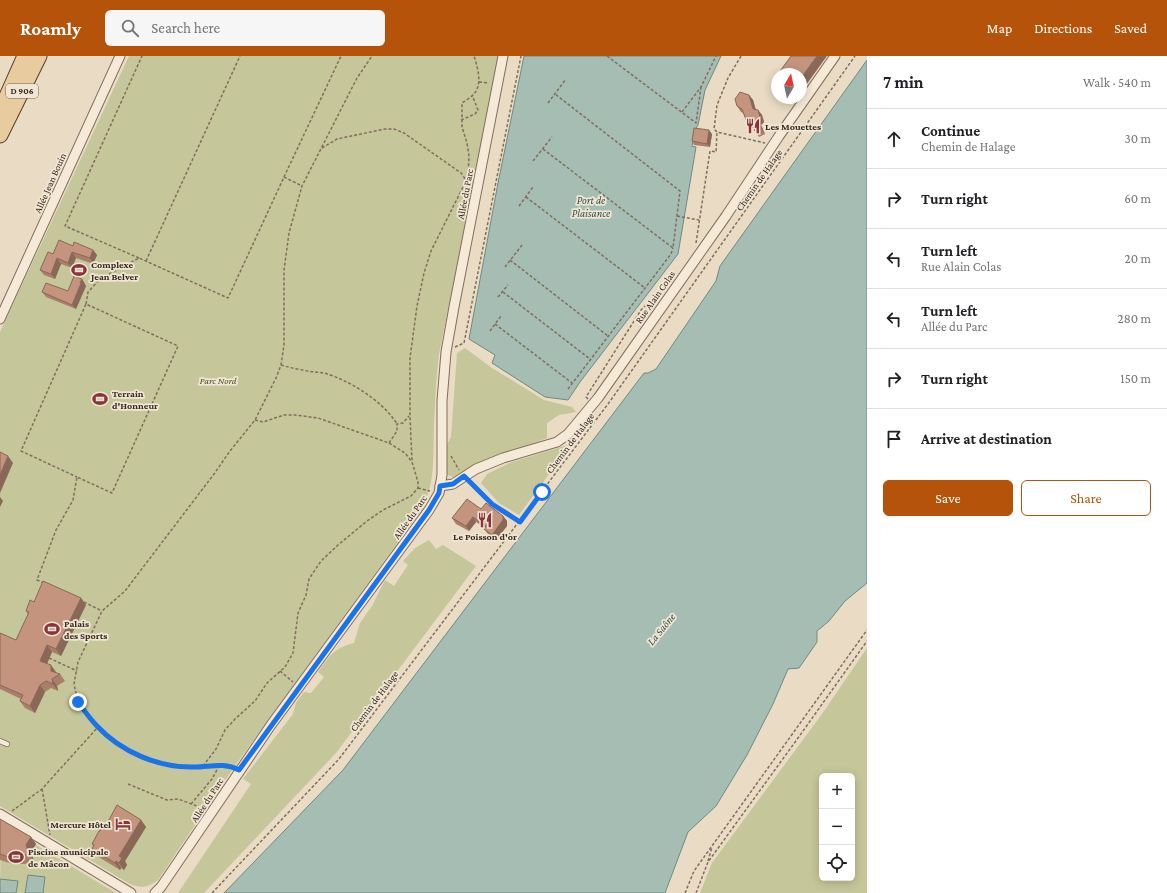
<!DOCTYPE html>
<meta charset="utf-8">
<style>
:root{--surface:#fff;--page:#f6f6f6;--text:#202124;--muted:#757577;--line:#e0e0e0;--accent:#b45309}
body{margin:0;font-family:"Crimson Pro",serif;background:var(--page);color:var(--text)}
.controls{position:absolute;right:12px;bottom:12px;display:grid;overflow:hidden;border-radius:6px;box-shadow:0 2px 10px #0003}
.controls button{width:36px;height:36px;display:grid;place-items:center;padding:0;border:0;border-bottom:1px solid var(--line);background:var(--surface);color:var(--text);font:20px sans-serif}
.compass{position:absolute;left:771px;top:12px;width:36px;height:36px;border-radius:50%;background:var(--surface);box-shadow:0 2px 10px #0003;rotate:9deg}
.stop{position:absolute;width:12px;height:12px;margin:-9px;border:3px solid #1a73e8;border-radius:50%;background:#fff}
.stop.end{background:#1a73e8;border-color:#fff;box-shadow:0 1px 4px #0008}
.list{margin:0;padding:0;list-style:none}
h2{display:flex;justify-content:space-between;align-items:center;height:52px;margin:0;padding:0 16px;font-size:17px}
h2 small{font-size:13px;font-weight:400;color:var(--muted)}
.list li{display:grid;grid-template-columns:26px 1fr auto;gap:12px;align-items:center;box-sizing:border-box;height:60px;padding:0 16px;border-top:1px solid var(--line)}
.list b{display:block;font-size:15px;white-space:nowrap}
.list p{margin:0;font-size:13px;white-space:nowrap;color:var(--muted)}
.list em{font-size:13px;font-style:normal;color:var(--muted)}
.actions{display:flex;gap:8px;padding:12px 16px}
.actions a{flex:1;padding:9px 0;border:1px solid var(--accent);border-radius:6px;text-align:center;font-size:14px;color:var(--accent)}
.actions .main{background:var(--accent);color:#fff}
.icon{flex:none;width:22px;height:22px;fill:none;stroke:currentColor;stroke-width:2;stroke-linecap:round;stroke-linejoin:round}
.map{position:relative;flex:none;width:867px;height:837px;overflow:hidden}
header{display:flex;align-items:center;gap:24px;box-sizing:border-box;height:56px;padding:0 20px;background:var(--accent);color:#fff}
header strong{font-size:19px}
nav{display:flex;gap:22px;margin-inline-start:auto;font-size:14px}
.search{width:280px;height:36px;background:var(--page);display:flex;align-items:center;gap:10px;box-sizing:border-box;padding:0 14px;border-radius:6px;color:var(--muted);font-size:15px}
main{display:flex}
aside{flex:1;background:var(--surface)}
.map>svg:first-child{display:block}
.green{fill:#c5c699;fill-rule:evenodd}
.water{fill:#a6bdb4;stroke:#6e8a80}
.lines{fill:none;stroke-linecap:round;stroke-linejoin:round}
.lane-casing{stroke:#826d5d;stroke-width:6}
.street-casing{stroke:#826d5d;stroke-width:11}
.primary-casing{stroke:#503c30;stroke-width:17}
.path{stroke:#826d5d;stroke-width:1.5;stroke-dasharray:3 2;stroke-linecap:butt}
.lane{stroke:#f5e9d7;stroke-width:4.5}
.street{stroke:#f5e9d7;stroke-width:9}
.primary{stroke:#e9cba0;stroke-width:15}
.wall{fill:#a97f6c}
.shaded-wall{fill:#896858}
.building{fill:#c4947e;stroke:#896858}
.route{stroke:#1a73e8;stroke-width:5}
.labels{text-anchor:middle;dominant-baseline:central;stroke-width:3.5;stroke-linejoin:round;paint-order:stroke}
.shield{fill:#f1e6d3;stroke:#6d6055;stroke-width:1}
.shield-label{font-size:9px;font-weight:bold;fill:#34271f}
.poi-label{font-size:10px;font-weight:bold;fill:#34271f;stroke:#f1e6d3;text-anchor:start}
.street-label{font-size:10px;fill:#34271f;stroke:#f1e6d3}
.park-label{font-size:10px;font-style:italic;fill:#484e28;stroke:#f1e6d3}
.water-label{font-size:11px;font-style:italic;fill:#30524c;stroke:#f1e6d3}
</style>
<header>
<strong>Roamly</strong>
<div class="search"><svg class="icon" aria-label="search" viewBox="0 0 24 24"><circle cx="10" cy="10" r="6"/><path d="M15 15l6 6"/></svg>Search here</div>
<nav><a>Map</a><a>Directions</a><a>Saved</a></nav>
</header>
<main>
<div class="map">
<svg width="867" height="837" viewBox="0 0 867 837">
<rect width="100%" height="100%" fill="#e9dbc4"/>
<g class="green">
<path d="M129,0H499L439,298C436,321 435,345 434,369C433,398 436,430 420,456L234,711L158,824C148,831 142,833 130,828L0,750V276Z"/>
<polygon points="465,292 492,312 544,344 572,351 576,356 559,359 547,367 547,382 475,409 453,421 448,419 445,416 445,392 451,381 457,297"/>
<polygon points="571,388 519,459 499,447 481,427 487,418 512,406"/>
<path d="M429,484L436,493L443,489L476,510L336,697L204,837H178L251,728L243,723L293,658L296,647L304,636L311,637L324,621L318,616C330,600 333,592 354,587L360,567L372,550L385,524L394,530L408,509L403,505L415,492Z"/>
<path d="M867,592V837H700L712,807L822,658ZM822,720H852V822H822Z"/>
<polygon points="1,768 116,837 0,837"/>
</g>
<g class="water">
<polygon points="524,0 721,0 705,34 698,69 695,74 692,90 696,91 678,198 580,326 568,344 545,341 492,307 495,299 469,283 498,127"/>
<polygon points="867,4 867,527 845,545 829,565 817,575 817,586 799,612 788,613 773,648 747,699 716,750 688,776 665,837 224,837 343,714 644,317 648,317 656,313 716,225 720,210"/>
<polygon points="28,819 45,821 43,837 25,837"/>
<polygon points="0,823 18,825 16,837 0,837"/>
</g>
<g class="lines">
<g class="lane-casing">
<polyline id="lane" points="0,685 7,688"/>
</g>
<g class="street-casing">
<g id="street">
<polyline points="0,263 120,0"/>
<polyline points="440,430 453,428 476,413 503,402 557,386 568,378 598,342 726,160 779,80 835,0"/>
<polyline points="0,758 131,837"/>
<polyline points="155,837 161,831 271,669 429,454 439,437 442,419 442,345 446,296 454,251 503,0"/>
</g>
</g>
<g class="primary-casing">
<g id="primary">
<polyline points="0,56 25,0"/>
<polyline points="0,79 39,0"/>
</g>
</g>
<g class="path">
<polyline points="607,0 696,67 701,31"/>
<polyline points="741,0 728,22 717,49 714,73 717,76 765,87"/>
<polyline points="479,26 489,27"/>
<polyline points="548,47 566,23"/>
<polyline points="682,56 701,31 716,0"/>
<polyline points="461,64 475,58 478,54 472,39"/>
<polyline points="322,92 337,83 385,73 394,73 404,77 461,117 466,124 470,124"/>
<polyline points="543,93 673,192 680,135 555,38"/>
<polyline points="533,105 552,81"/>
<polyline points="284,121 341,0"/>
<polyline points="526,141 645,232"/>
<polyline points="519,150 533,131"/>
<polyline points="677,160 699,164"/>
<polyline points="696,187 710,95 716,96 717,76"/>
<polyline points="139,202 65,170 142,0"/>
<polyline points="510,204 608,280"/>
<polyline points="146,205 240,0"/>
<polyline points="505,211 522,189"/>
<polyline points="503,236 590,303"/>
<polyline points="498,241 508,229"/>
<polyline points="86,248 88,236 100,223 139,202 228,242 284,121 302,130"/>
<polyline points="495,268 572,327"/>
<polyline points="490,275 501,260"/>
<polyline points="455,291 464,287 521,0"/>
<path d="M281,309C288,311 295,313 303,314C310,316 317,316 324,317C349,324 383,345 397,368"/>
<polyline points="568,333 671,198 673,192"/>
<polyline points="588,343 586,341 641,254 666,230"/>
<polyline points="255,364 263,366 284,359 295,359 318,362 389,387 405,397 412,406"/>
<polyline points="389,387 397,375 397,368 403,367 409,360"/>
<polyline points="451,400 459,414"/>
<polyline points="469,426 493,448 520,466"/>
<polyline points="418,432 430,435"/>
<polyline points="44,527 37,524 56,474 73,444 77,421 112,437 178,290 86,248 21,395 77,421"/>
<polyline points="84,546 102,555"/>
<polyline points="49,602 77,615"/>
<polyline points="280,615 293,626"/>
<path d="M203,710L216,693L225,674L235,663L255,645L267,627L285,611L293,597L298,557L306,539L309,523L321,505L338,489L367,465L383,454L411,440L418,432V426L412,406L410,360V302L417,250L424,217L431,195L468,121L469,100L467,87L462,71V47C466,44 474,40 476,35C482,25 477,10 474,0"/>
<polyline points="232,710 203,710 195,711 169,709 146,703 121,690 98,671 78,646 74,628 78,606 102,555 125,535 214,418 230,395 255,364 276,322 281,309 284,289 284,214 289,177 302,130 357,22 372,0"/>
<polyline points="128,728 167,744 178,743 205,753"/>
<polyline points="42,733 50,779"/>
<polyline points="191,748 212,723 219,710"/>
<polyline points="12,755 42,733 98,671"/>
<polyline points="708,805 712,791"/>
<polyline points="212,837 339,703 608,348 855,0"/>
<polyline points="685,837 694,815 867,574"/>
<polyline points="696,837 708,806 798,682 867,585"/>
</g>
<use href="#lane" class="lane"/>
<use href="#street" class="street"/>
<use href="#primary" class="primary"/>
</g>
<g class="wall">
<polygon points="777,19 777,32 772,26"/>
<polygon points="749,39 753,44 756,54 758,54 762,59 764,66 761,69 765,78 759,81 755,75 754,72 751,71 747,66 743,57 741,56 737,50"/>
<polygon points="712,78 710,91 694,89 692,85"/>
<polygon points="73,190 93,194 97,199 93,208 76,202 72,212 61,208 55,223 44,219 40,214 53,198"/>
<polygon points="82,223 86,230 76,253 46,241 42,236 68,235"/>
<polygon points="481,453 503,460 507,465 507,470 496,484 488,478 484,473 485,472 476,466 469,475 456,468 452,462"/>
<polygon points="81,542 86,549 61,600 52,596 47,608 56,617 60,618 65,625 57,630 58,635 51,632 45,636 35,657 25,652 20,645 21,643 0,633 0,577 16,584 28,558 26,555 34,546"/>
<polygon points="0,763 31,781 36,788 31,796 34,805 25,808 13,808 0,804"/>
<polygon points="141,764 146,771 125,805 127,809 124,814 121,812 120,814 97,800 92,793 94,790 92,788 100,775 104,773"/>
</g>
<g class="shaded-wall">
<polygon points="817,0 827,0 801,36 801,22"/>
<polygon points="749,39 753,44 757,58 753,53"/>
<polygon points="792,42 796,42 794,45"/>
<polygon points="758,54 762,59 764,66 761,69 765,78 761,73 757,64"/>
<polygon points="709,74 712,78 710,91 707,88"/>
<polygon points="93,194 97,199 93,208 90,202"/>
<polygon points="72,196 76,202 72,212 68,207"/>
<polygon points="57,202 61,208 55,223 51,218"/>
<polygon points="82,223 86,230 76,253 72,249"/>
<polygon points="8,400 13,407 0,437 0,419"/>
<polygon points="0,441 3,445 0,451"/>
<polygon points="503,460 507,465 507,470 496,484 492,479"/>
<polygon points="473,461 476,466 469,475 466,470"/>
<polygon points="81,542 86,549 61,600 56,593"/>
<polygon points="47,589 52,596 45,612 40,605"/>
<polygon points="51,609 56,616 56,622 51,615"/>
<polygon points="52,623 57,630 58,635 53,628"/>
<polygon points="40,629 45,636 35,657 30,650"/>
<polygon points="141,764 146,771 125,805 127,809 124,814 119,807 119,800"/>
<polygon points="31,781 36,788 31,796 34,805 29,798 26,789"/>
<polygon points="116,805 121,812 120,814 115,807"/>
</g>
<g class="building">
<polygon points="791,0 817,0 801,22 801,18 778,18"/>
<polygon points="777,19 777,29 772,26"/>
<polygon points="740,36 749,39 753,53 758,54 760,61 757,64 761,73 755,75 752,67 747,66 742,53 737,50 735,43"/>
<polygon points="694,72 709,74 707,88 692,85"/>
<polygon points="59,184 73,190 74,186 93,194 90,202 72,196 68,207 57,202 51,218 40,214 48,196 53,198"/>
<polygon points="74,220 82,223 80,227 82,225 72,249 42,236 46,227 68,235"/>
<polygon points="0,396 8,400 0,419"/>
<polygon points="467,443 481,453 486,447 503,460 503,464 492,479 484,473 486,470 473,461 466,470 452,462"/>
<polygon points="43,525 81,542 56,593 47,589 40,605 51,609 51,615 60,618 52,623 53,628 46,625 40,629 30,650 20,645 23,639 0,629 0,577 16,584 29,556 26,555 30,544 34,546"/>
<polygon points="117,749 141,764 119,800 122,802 119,807 116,805 115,807 92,793 94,789 92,788 99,775 100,775 102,771 104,773"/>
<polygon points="0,763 31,781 26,789 29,798 20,800 8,801 0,798"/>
</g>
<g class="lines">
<path class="route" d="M78,646C84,654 90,663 97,670C121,696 159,712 194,711C211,711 223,706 239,714L429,454L439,437L440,430L453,428L464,420L492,448L520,466L542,436"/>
</g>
<defs>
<g id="restaurant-bare" transform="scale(1.2)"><path d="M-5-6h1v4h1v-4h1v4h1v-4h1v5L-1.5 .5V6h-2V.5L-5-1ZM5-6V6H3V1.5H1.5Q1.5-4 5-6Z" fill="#8b333c" stroke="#f1e6d3" stroke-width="2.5" paint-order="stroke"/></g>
<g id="stadium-bare" transform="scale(1.2)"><path d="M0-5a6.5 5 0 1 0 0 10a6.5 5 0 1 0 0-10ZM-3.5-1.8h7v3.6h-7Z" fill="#8b333c" stroke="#f1e6d3" stroke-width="2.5" paint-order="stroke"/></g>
<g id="hotel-bare" transform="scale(1.2)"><path d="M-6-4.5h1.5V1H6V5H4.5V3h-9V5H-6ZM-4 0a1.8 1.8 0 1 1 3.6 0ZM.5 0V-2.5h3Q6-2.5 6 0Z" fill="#8b333c" stroke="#f1e6d3" stroke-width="2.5" paint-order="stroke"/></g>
</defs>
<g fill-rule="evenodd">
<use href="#restaurant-bare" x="753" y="70"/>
<use href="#stadium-bare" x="79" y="214"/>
<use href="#stadium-bare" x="100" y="343"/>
<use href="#restaurant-bare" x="485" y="464"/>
<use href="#stadium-bare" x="52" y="573"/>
<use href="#hotel-bare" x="123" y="768"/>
<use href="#stadium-bare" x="16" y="801"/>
</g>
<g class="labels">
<rect class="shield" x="6" y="28" width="32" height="14" rx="3"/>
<g class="shield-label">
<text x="22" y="35">D 906</text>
</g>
<g class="poi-label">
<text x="765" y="70">Les Mouettes</text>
<text x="91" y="208">Complexe<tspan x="91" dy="12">Jean Belver</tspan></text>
<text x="112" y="337">Terrain<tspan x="112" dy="12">d'Honneur</tspan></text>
<text x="485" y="480" text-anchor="middle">Le Poisson d'or</text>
<text x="64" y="567">Palais<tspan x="64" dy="12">des Sports</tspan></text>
<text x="111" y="768" text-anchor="end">Mercure Hôtel</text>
<text x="28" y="795">Piscine municipale<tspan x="28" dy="12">de Mâcon</tspan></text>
</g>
<g class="street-label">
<text transform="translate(759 124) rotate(-55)">Chemin de Halage</text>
<text transform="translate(50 127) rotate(-66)">Allée Jean Bouin</text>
<text transform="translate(465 138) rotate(-79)">Allée du Parc</text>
<text transform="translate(655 241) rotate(-55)">Rue Alain Colas</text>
<text transform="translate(570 387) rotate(-53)">Chemin de Halage</text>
<text transform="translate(410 461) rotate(-55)">Allée du Parc</text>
<text transform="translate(374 645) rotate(-53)">Chemin de Halage</text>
<text transform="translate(207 744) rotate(-57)">Allée du Parc</text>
</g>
<g class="park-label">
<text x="218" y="324">Parc Nord</text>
</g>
<g class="water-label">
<text x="591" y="144">Port de<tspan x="591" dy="13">Plaisance</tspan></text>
<text transform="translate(661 573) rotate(-51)">La Saône</text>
</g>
</g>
</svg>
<div class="controls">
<button>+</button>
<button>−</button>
<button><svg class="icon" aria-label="locate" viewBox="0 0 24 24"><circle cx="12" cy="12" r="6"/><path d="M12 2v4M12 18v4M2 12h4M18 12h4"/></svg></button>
</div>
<svg class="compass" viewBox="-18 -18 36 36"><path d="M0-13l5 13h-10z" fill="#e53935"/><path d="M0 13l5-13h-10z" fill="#757577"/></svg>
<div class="stop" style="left:542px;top:436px"></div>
<div class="stop end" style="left:78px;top:646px"></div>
</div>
<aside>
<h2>7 min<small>Walk · 540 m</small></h2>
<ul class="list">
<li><svg class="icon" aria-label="ahead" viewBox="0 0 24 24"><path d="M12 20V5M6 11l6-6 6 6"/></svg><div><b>Continue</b><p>Chemin de Halage</p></div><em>30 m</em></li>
<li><svg class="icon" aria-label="right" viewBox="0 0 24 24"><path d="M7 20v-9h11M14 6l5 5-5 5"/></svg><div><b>Turn right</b></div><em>60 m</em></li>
<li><svg class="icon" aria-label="left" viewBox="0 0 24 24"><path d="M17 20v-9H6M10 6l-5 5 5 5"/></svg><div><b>Turn left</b><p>Rue Alain Colas</p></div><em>20 m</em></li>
<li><svg class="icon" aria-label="left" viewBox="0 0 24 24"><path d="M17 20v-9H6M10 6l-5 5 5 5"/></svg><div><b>Turn left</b><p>Allée du Parc</p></div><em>280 m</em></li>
<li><svg class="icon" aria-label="right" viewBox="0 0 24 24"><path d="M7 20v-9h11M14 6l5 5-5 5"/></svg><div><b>Turn right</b></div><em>150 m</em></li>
<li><svg class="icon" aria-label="arrive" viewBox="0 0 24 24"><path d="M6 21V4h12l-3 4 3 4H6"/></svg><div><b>Arrive at destination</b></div></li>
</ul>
<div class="actions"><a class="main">Save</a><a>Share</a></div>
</aside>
</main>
